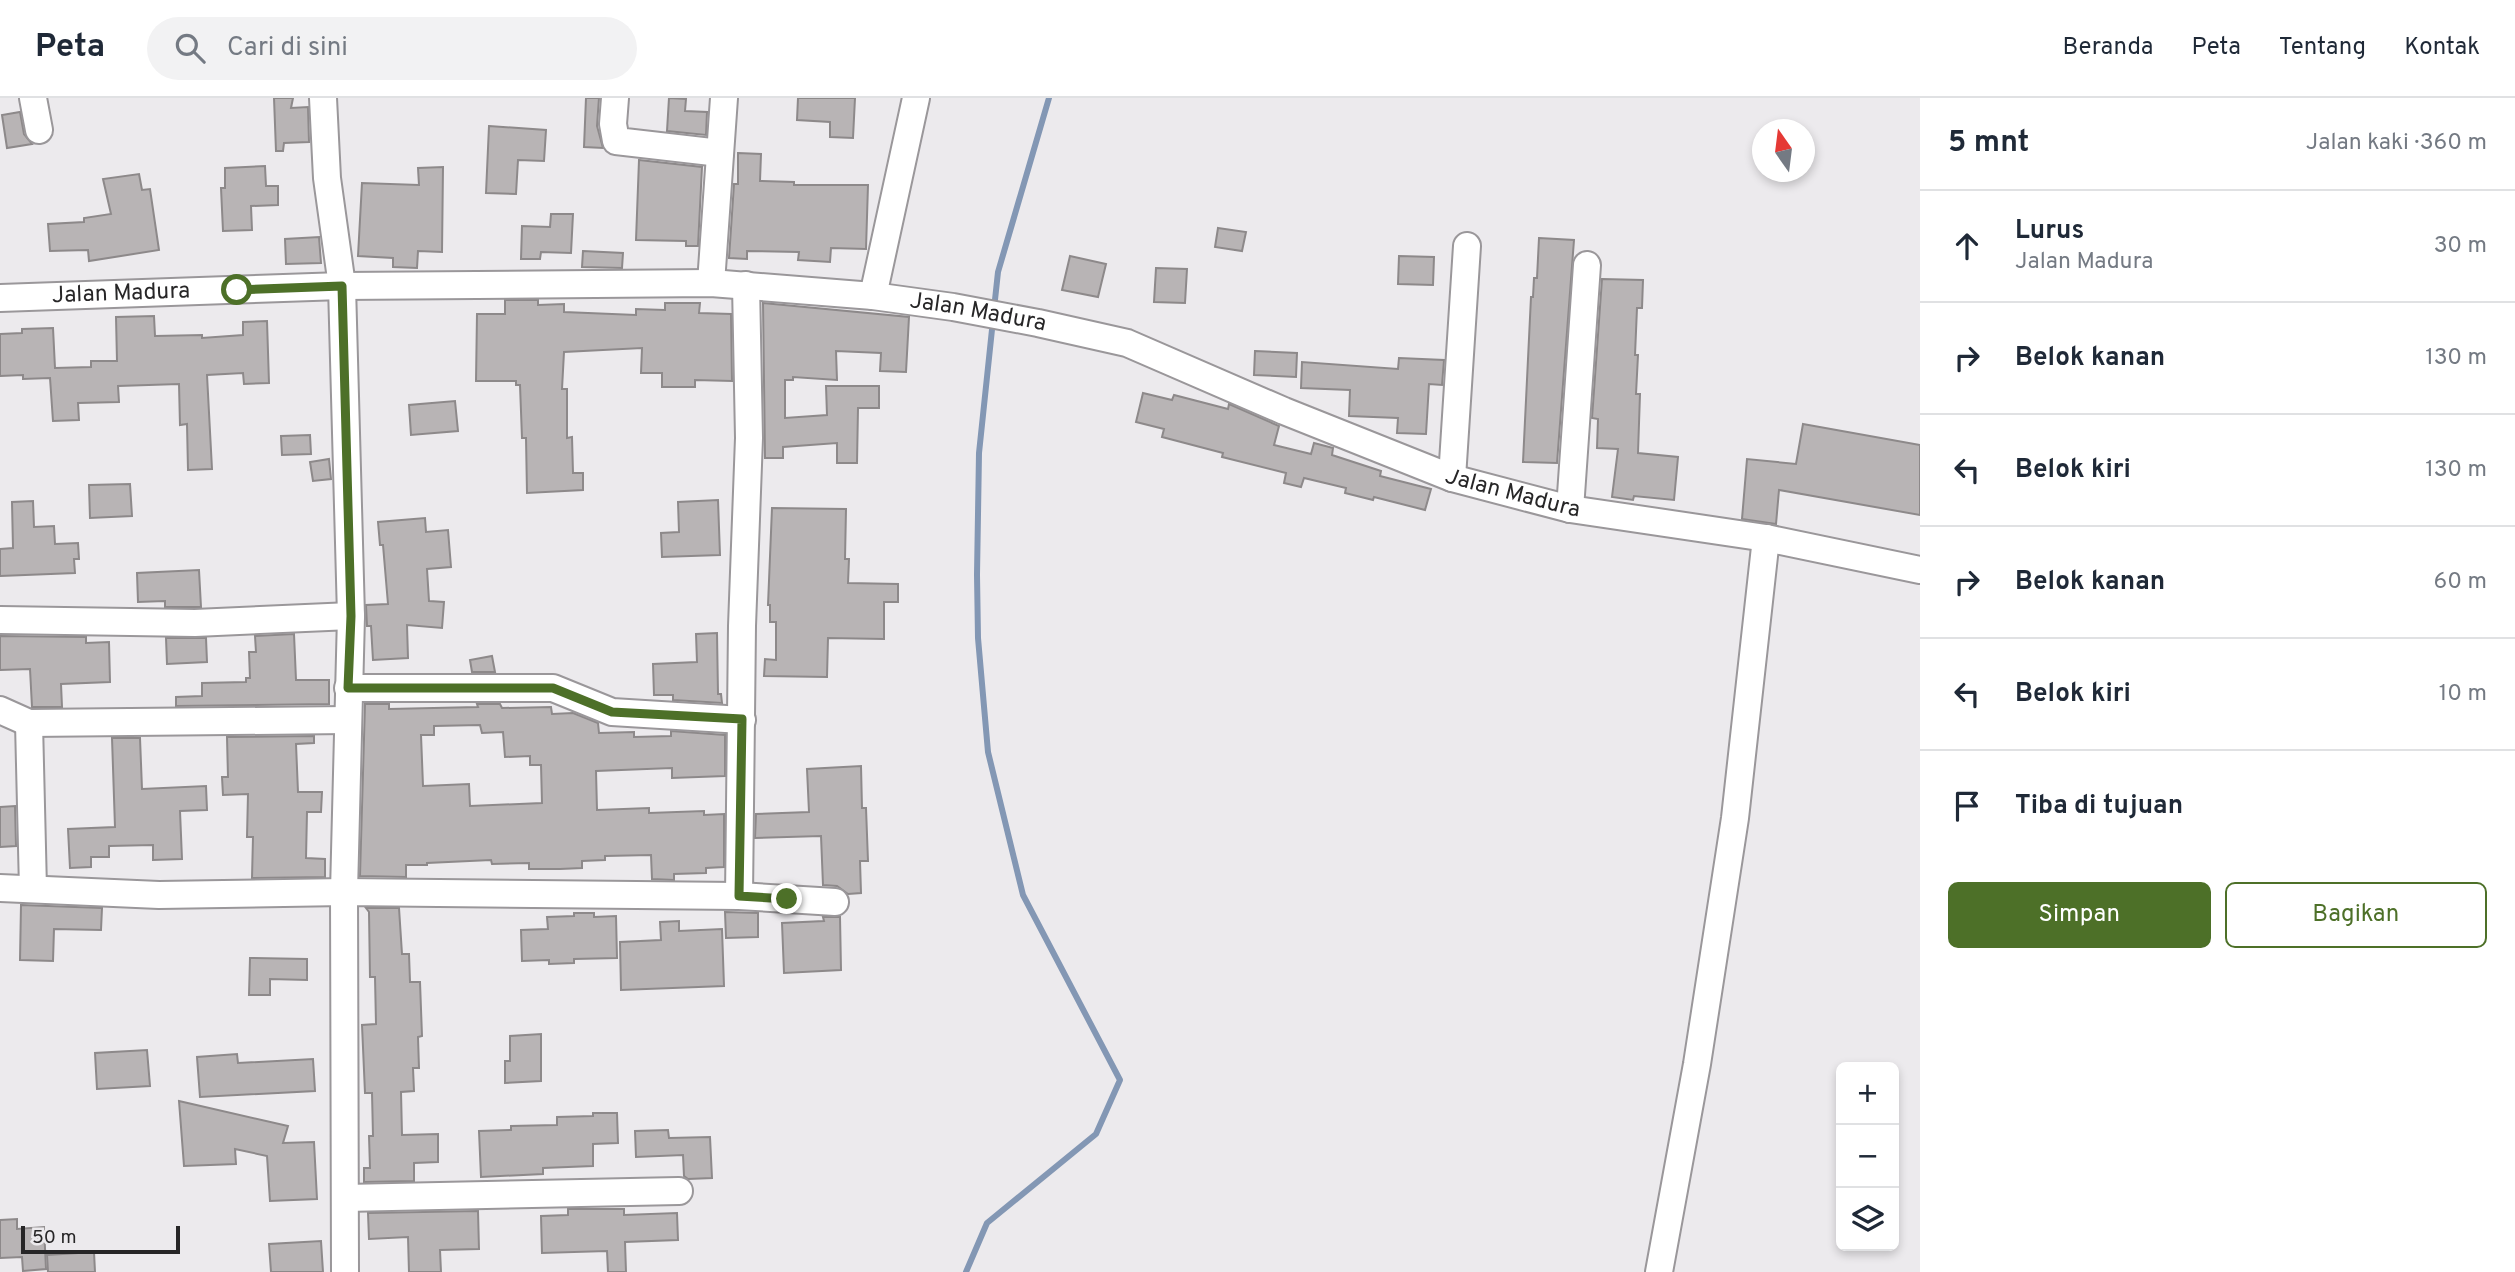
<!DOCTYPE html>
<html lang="id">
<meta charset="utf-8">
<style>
:root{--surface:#fff;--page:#f2f2f3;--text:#1f2937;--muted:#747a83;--line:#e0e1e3;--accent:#4d7028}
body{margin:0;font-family:Overpass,sans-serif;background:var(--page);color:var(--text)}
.controls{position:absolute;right:21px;bottom:21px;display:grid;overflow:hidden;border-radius:10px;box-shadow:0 4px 10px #0003}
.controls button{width:63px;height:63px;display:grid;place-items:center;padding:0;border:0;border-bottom:2px solid var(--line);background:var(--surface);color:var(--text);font:35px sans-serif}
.compass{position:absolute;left:1752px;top:21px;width:63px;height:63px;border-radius:50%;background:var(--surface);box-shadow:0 4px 10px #0003;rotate:346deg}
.scale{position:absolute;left:21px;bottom:18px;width:159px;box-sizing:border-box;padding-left:7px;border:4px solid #272627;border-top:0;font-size:19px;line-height:24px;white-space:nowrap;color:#272627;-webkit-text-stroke:5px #eceaed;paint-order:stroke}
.stop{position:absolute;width:21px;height:21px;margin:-16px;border:5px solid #4d7028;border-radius:50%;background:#fff}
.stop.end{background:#4d7028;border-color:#fff;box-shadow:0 2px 7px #0008}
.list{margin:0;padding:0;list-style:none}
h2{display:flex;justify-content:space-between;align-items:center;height:91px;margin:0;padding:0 28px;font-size:30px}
h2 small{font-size:23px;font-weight:400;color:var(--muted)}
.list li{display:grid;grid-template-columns:46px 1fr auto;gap:21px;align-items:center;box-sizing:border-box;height:112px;padding:0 28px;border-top:2px solid var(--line)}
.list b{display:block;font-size:26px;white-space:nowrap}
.list p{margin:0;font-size:23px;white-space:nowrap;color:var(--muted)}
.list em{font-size:23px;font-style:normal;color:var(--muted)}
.actions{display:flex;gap:14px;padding:21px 28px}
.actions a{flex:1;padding:16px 0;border:2px solid var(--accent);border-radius:10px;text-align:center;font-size:24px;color:var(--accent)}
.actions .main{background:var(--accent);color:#fff}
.icon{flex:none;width:38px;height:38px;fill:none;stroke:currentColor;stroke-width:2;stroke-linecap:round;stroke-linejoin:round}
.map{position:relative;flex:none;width:1920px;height:1174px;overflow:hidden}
header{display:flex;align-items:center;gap:42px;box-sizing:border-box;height:98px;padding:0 35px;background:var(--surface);border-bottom:2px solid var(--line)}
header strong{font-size:33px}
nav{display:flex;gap:38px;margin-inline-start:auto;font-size:24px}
.search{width:490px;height:63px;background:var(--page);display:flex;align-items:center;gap:18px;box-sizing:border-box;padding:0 24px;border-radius:38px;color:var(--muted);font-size:26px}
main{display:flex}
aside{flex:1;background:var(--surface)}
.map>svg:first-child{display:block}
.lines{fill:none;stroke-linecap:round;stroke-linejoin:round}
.stream{stroke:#8397b4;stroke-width:6}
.building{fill:#b8b4b5;stroke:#8d898a;stroke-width:2;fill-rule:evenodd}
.minor-casing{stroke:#9a979a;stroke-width:30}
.minor{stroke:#fff;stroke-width:26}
.route{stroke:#4d7028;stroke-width:9}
.labels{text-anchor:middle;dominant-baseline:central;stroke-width:7;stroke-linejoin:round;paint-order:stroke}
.street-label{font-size:23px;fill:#272627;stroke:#eceaed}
</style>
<header>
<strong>Peta</strong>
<div class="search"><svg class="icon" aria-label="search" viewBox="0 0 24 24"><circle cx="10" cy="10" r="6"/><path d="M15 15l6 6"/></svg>Cari di sini</div>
<nav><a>Beranda</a><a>Peta</a><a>Tentang</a><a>Kontak</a></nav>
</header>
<main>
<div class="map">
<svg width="1920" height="1174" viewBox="0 0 1920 1174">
<rect width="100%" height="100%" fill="#eceaed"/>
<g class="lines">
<g class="stream">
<polyline points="994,211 998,174 1049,0"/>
<polyline points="966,1174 987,1125 1096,1036 1120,982 1023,797 988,654 978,540 977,477 979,355 993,222"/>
</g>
</g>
<g class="building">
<polygon points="274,0 293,0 291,10 308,9 309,44 284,45 283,53 276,53"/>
<polygon points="586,0 599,0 597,28 603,50 584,49"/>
<polygon points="669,0 686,1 685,13 707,14 706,37 667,33"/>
<polygon points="798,0 855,0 853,40 830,39 830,24 797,22"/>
<polygon points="20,14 24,36 32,46 7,50 2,17"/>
<polygon points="489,28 546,32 544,63 518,62 516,96 486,95"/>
<polygon points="738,55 761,56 760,83 794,84 794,87 868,87 866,151 831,150 830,164 798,162 799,154 747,153 747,161 729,160 734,86 738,86"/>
<polygon points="639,62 702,69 698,148 686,148 686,143 636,142"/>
<polygon points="265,68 266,88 278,88 278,107 251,108 252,132 223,133 221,90 225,90 225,70"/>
<polygon points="443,69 442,154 418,153 417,170 393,169 393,160 358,158 362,85 419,87 418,70"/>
<polygon points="139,76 142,92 150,91 159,152 89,163 88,152 50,153 48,126 84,124 84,120 111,116 103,81"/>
<polygon points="551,116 573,116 571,155 541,154 540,161 521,161 522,128 550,129"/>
<polygon points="1218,130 1246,134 1242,153 1215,149"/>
<polygon points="319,139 321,165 286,166 285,141"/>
<polygon points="1539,140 1574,142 1557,365 1523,364 1531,199 1533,199 1534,180 1537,180"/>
<polygon points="583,153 623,155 622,170 582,169"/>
<polygon points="1070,158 1106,166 1098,199 1062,192"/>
<polygon points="1399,158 1434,159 1433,187 1398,186"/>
<polygon points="1156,170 1187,171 1185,205 1154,204"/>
<polygon points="1602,181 1643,182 1642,210 1637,210 1635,257 1638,257 1636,296 1640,296 1638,355 1678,359 1674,402 1634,398 1633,402 1612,399 1618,351 1597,350 1598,321 1592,320"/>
<polygon points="505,202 538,202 538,207 564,206 564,214 636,217 636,211 665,212 665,205 700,205 699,215 731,216 732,283 695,282 695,289 662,289 662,275 641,275 642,250 564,254 562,291 567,291 567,340 572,339 573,375 583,375 583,392 527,395 526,340 522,340 520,287 516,287 516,283 476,283 477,216 505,216"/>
<polygon points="763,205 909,219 906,274 880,273 881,255 836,253 837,282 793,279 793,282 785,282 785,320 827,317 826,288 879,288 879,310 858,310 857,365 837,365 837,345 783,349 783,360 765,360"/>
<polygon points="154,218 155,238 202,237 202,240 243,237 243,224 267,223 269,285 244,286 243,275 207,277 212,371 188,372 187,326 180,327 179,286 118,288 119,304 78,305 79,322 53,323 50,280 23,281 23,277 0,278 0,236 22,235 22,231 53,230 55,270 91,269 91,263 117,263 116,219"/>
<polygon points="1255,253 1297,255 1296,279 1254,277"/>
<polygon points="1399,260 1444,262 1442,287 1429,286 1426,336 1397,335 1398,320 1349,318 1350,292 1301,290 1302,264 1398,271"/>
<polygon points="1143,295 1172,302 1174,297 1228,311 1229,306 1279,328 1274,347 1311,356 1314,345 1333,350 1332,357 1381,373 1380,378 1431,391 1425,412 1374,399 1373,402 1345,395 1346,390 1304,380 1301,389 1284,385 1286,375 1222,359 1223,355 1162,339 1164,331 1136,324"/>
<polygon points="455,303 458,333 411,337 409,307"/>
<polygon points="1803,326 1920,347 1920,417 1779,392 1776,426 1742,421 1747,361 1796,366"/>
<polygon points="310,337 311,356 282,357 281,338"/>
<polygon points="329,361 331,381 313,383 310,364"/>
<polygon points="130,386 132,418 90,420 89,387"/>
<polygon points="718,402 720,457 662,459 661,435 679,434 678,404"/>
<polygon points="33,403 34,429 54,428 55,446 78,445 79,461 74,461 75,475 0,478 0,451 13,450 12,404"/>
<polygon points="772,410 846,411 845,461 849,461 848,485 898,486 898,504 884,504 884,541 828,540 827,579 764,578 765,561 776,562 776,524 770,524 770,507 768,507"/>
<polygon points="425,420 426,434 448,432 451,469 427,471 429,503 444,504 442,530 407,527 408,560 373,562 371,528 367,528 366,507 388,506 383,447 380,447 378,424"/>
<polygon points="199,472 201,509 165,509 165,503 138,504 137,475"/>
<polygon points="717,535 718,596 721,596 722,605 673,602 673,597 654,597 653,566 697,564 696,536"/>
<polygon points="294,536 296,582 329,582 329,606 176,608 176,599 202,598 202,585 246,584 246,580 250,580 249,554 256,554 255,538"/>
<polygon points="0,538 86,539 86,545 109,544 110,584 61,586 62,609 32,609 30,571 0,572"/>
<polygon points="166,540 206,540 207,564 167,566"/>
<polygon points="492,558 495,574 472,574 470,562"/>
<path d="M365,606H389V611L478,609L477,606H500L502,610L551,609L552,616L573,615L598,625L599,635L634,634V639L671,638V633L725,637V678L672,680V670L596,673L597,712L649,710V715L704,713V717L724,716V769L706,770V775L674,776V782L652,781L651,757L605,758V762L582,763V770L560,771H529V765L492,766L491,762L427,765V767H406V779L360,778ZM480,627L482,635L503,634L505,659L530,658V667H541L542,705L470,708L469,686L423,688L421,637H434V628Z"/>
<polygon points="314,638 314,645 296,646 298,694 322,694 321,714 307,714 306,760 325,761 325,779 252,780 253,739 247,739 248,696 223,697 222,679 228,679 227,639"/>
<polygon points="112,640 140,640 142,691 206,688 207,712 180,713 182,761 153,762 153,747 109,748 109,759 91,759 91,769 70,770 68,731 115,729"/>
<polygon points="861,668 862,710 866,710 868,763 860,763 861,795 848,796 837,788 823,787 821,738 755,740 756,716 809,714 807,671"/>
<polygon points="15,708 16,748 0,749 0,709"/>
<polygon points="21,807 102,810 101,832 54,831 53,863 20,862"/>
<polygon points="366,810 399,810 402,856 409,856 410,884 420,884 422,938 418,939 419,970 413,970 414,993 401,994 402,1037 438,1036 438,1064 414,1065 414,1083 364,1084 364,1070 370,1070 369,1038 373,1038 372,995 365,995 362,927 376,926 375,879 370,879 369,814"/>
<polygon points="725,814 758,815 758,839 726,840"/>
<polygon points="574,815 594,815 594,819 616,818 617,860 574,861 574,865 549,866 549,862 522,863 521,832 548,831 547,819 574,818"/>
<polygon points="823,819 840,819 841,872 784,875 782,825 824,823"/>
<polygon points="679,823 679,833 722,831 724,888 621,892 620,844 661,842 660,824"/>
<polygon points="250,860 307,861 307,882 270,881 270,897 249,897"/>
<polygon points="541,936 541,983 505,985 505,963 510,963 510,938"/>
<polygon points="147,952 150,988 97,991 95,955"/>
<polygon points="237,956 238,965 313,961 315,993 200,999 197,959"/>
<polygon points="179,1003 288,1028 283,1045 314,1044 317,1101 270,1103 267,1058 235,1051 236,1066 184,1068"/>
<polygon points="593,1015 617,1015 618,1045 593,1046 593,1068 543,1070 543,1076 481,1079 479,1033 511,1032 511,1028 557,1027 557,1019 593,1018"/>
<polygon points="668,1032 669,1040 710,1039 712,1080 688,1081 684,1078 683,1057 636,1059 635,1033"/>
<polygon points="568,1111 624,1111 624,1117 677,1115 678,1142 625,1144 626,1174 608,1174 607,1153 542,1155 541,1118 568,1117"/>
<polygon points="478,1113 479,1151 440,1152 441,1174 409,1174 408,1139 369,1141 368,1115"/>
<polygon points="17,1121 17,1131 44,1129 46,1171 23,1173 22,1159 0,1160 0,1122"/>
<polygon points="321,1143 323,1174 271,1174 269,1146"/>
<polygon points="94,1154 95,1174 48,1174 47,1157"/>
</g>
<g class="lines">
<g class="minor-casing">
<g id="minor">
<polyline points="33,0 39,32"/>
<polyline points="323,0 327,80 342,188 351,518 344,794 345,1174"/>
<polyline points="615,0 613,26 616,43 720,55"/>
<polyline points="711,185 724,0"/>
<polyline points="873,198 916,0"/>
<path id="s1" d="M0,200L342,188L711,185L873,198L953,209L1038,225L1127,245L1284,313L1452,380L1570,411L1766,440L1920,472"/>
<polyline points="1452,380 1467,148"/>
<polyline points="1570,411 1587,167"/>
<polyline points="0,522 195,525 351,518"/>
<polyline points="348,590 553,590 612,614 742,622"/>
<polyline points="0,612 29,625 348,622"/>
<polyline points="29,625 33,791"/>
<polyline points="0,790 159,797 344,794 739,798 835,804"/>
<polyline points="739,798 742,528 749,340 746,187"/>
<polyline points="345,1100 679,1093"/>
<polyline points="1659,1174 1697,966 1735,720 1766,440"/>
</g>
</g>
<use href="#minor" class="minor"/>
</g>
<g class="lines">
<polyline class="route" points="237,192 342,188 351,518 348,590 553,590 612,614 742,621 739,798 787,801"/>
</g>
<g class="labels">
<g class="street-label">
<text stroke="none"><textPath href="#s1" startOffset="121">Jalan Madura</textPath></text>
<text stroke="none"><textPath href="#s1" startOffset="980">Jalan Madura</textPath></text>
<text stroke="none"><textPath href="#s1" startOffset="1547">Jalan Madura</textPath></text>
</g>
</g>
</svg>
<div class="controls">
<button>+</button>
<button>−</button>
<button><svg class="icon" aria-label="layers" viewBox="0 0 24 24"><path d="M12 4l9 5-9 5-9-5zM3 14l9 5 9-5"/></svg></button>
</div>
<svg class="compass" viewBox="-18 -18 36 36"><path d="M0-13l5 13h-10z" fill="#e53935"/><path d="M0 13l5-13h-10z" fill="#747a83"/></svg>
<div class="scale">50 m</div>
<div class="stop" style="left:237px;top:192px"></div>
<div class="stop end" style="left:787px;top:801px"></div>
</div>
<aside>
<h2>5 mnt<small>Jalan kaki · 360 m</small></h2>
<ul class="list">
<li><svg class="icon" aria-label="ahead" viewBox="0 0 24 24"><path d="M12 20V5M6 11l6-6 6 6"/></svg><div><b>Lurus</b><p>Jalan Madura</p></div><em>30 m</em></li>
<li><svg class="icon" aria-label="right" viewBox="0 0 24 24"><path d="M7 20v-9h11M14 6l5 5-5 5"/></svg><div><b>Belok kanan</b></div><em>130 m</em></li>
<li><svg class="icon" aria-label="left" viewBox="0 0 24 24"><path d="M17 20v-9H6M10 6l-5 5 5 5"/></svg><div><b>Belok kiri</b></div><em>130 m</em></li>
<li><svg class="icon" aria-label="right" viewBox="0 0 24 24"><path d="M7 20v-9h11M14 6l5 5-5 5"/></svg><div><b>Belok kanan</b></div><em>60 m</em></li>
<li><svg class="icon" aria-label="left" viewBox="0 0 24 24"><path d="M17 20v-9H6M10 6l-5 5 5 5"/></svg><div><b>Belok kiri</b></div><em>10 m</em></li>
<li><svg class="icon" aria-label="arrive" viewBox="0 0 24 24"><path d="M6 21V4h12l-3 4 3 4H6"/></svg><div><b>Tiba di tujuan</b></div></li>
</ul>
<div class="actions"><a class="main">Simpan</a><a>Bagikan</a></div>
</aside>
</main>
